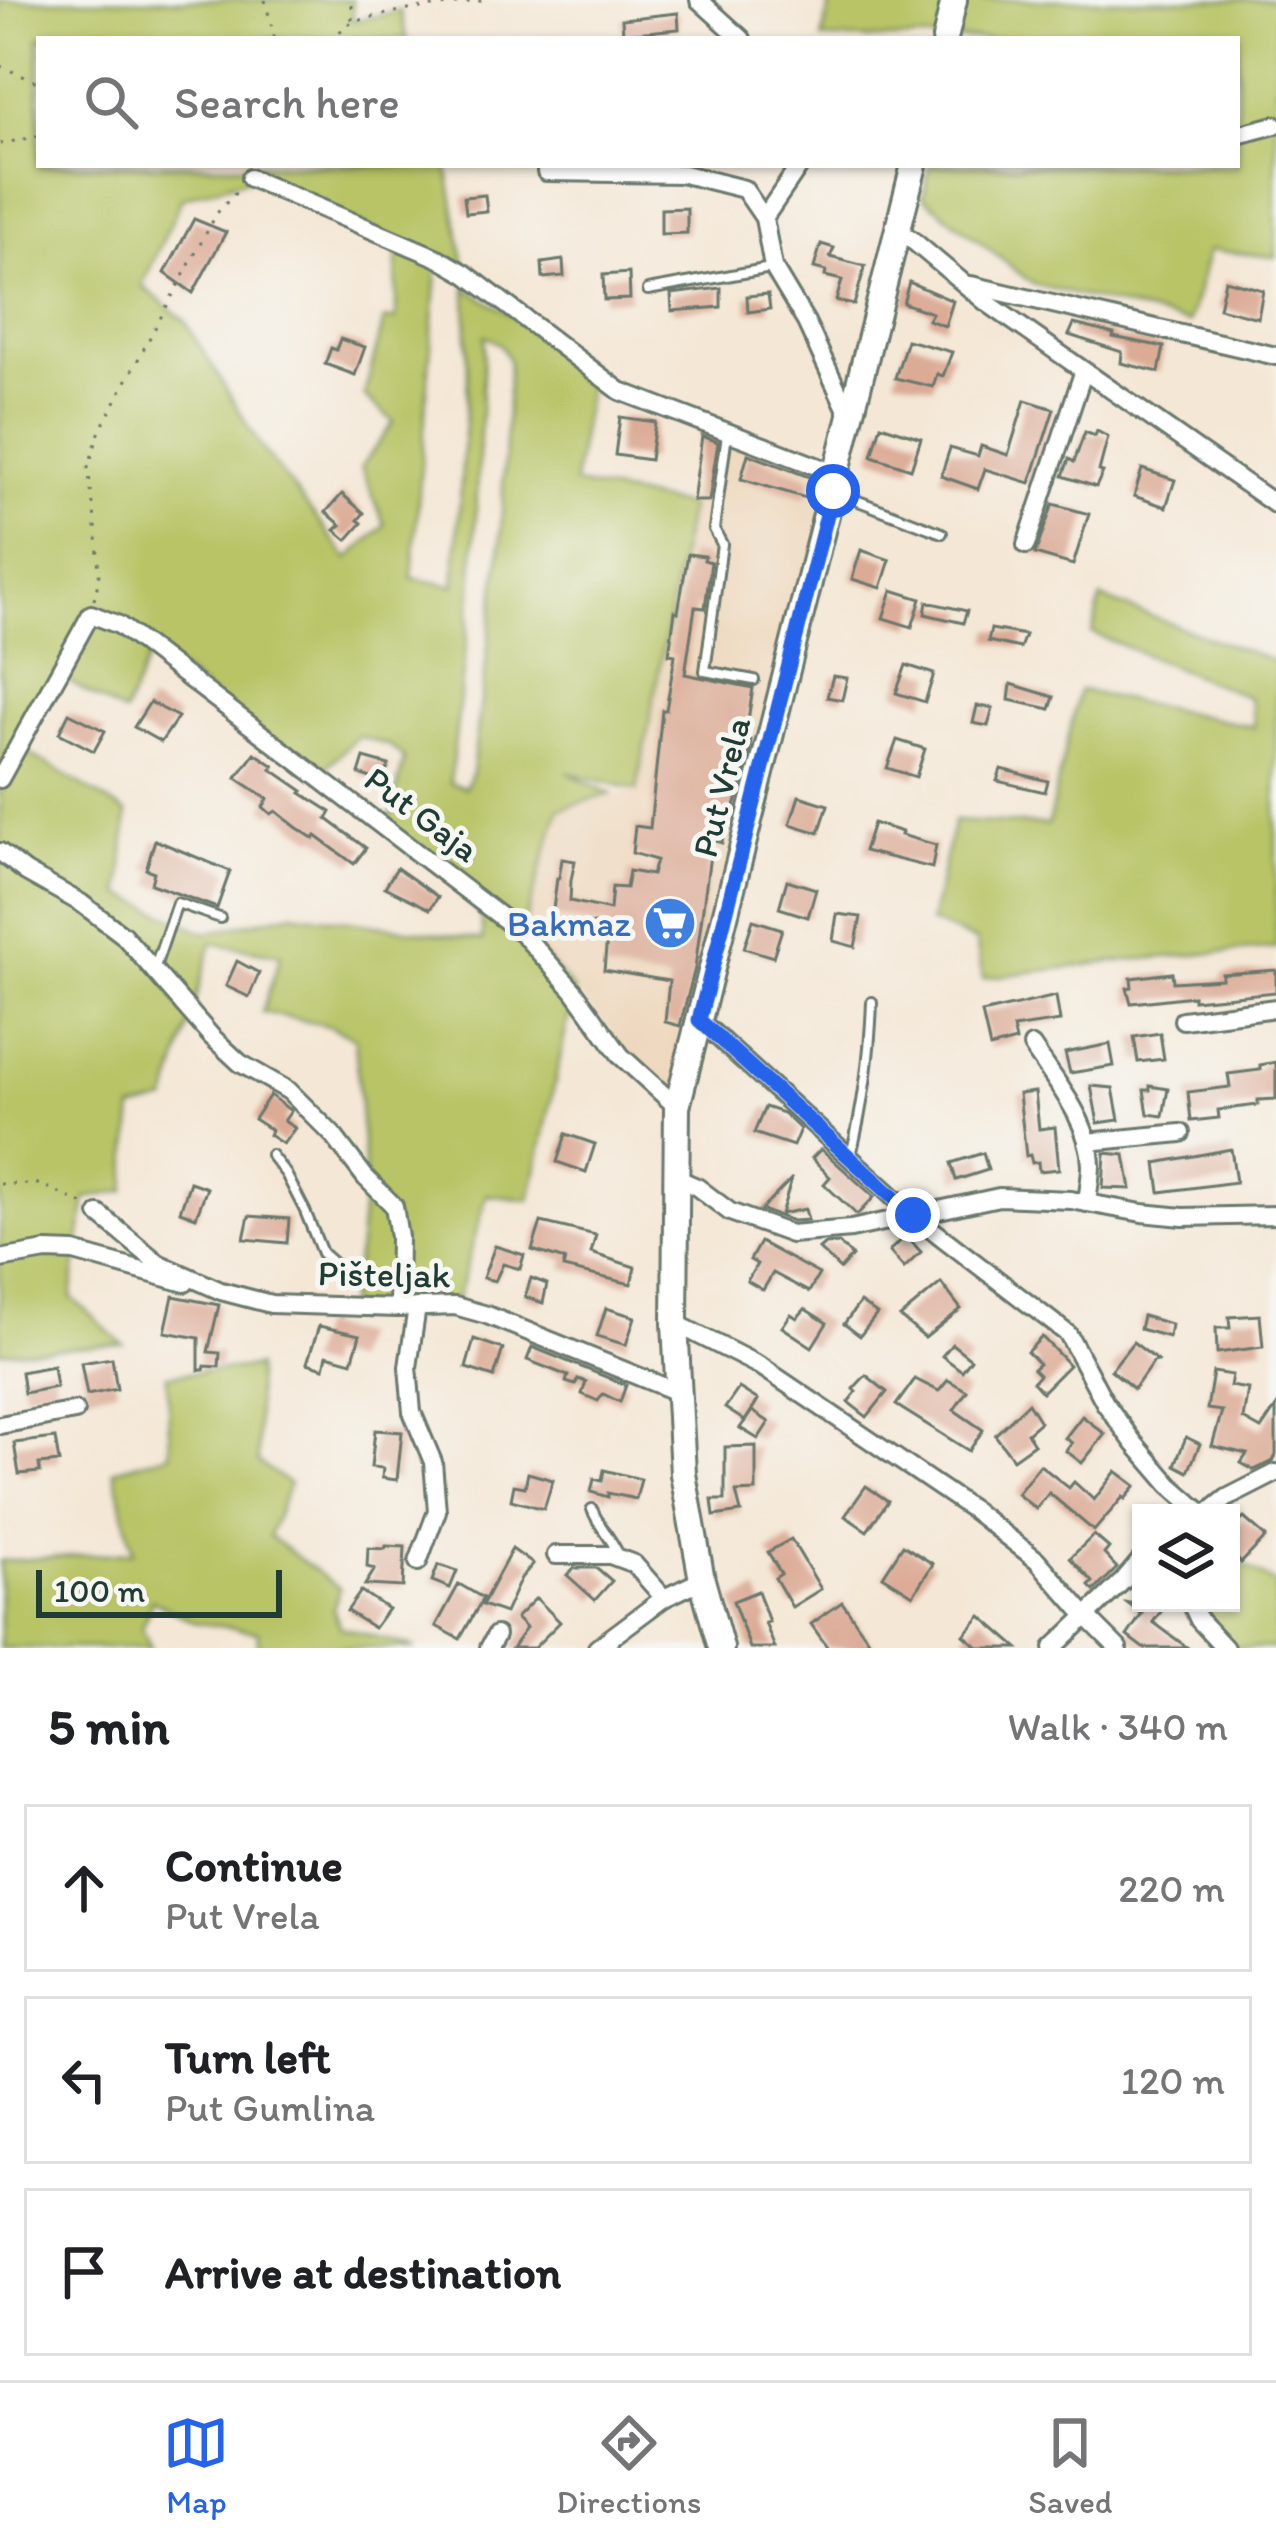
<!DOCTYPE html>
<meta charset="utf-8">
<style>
:root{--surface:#fff;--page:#f2f2f2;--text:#202124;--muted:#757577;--line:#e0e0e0;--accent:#2563eb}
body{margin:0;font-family:Itim,sans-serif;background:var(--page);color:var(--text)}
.controls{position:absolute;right:36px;bottom:36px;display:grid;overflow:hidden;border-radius:0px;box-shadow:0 3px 9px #0004}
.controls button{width:108px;height:108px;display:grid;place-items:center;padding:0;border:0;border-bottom:3px solid var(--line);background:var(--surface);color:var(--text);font:60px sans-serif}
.scale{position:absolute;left:36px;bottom:30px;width:246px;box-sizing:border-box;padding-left:12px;border:6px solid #1f3d34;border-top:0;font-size:33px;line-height:42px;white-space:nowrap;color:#1f3d34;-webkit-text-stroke:9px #f6f6f2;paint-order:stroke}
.stop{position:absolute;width:36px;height:36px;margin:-27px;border:9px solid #2563eb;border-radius:50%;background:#fff}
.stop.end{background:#2563eb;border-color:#fff;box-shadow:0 3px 12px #0008}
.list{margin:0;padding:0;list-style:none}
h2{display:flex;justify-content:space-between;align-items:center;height:156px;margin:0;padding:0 48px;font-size:51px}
h2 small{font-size:39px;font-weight:400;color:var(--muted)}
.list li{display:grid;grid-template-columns:78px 1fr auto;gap:36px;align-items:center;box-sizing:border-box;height:168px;margin:0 24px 24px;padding:0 24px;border:3px solid var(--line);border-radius:0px}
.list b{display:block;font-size:45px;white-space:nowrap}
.list p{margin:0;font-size:39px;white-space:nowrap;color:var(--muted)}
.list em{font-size:39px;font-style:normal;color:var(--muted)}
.icon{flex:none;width:66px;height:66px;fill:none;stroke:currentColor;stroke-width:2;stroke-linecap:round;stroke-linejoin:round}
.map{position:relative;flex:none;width:1276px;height:1648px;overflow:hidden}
.search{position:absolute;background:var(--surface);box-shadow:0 3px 9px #0004;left:36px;right:36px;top:36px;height:132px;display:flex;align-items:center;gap:30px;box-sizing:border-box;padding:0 42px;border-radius:0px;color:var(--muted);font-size:45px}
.sheet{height:732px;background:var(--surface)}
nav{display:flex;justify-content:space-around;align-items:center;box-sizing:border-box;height:168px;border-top:3px solid var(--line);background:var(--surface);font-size:33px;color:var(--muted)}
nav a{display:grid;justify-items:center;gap:6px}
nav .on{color:var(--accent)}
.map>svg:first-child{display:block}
.built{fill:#eed7bb}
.green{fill:#b8c466;stroke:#6c804d;stroke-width:3;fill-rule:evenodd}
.building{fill:#dcab96}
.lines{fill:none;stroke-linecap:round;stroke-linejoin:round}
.service-casing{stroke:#6a786c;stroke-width:14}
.minor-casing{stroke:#6a786c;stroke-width:22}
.secondary-casing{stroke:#6a786c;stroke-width:30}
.path{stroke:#6a786c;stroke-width:3;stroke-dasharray:3 9;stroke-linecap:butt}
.service{stroke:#fff;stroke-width:8}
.minor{stroke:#fff;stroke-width:16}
.secondary{stroke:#fff;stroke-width:24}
.route{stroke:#2563eb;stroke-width:15}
.labels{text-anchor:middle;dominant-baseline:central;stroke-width:10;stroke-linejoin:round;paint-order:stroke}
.street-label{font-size:36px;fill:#1f3d34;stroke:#f6f6f2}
.shop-label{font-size:36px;fill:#366cbe;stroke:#f6f6f2;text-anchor:end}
</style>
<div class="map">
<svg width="1276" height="1648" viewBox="0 0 1276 1648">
<rect width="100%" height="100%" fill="#f6f6f2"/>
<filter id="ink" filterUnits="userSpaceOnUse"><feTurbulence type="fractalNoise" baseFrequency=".00833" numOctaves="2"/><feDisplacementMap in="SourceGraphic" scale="24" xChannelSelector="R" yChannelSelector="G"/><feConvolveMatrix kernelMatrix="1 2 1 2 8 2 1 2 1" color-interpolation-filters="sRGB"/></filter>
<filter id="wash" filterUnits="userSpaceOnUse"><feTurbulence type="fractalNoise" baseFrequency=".004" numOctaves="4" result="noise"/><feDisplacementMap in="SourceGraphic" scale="48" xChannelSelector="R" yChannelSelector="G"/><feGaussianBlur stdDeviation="2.7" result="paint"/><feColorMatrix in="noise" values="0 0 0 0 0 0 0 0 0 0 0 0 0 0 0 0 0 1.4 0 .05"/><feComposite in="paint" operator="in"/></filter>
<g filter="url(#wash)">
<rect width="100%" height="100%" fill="#f4e7d5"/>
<polygon class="built" points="702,421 837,474 677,1107 522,933 559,809 637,790"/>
<g class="green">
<path d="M0,0H352L353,21L400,11L407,39H39V165H447L466,274L438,259L412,578L454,586L468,377L466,288L520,321L555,353L568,352L591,369L574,484L689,506L637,790L566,772L611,794L559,809L522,932L574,991L530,1200L487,1195L455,1306L347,1307L359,1246L365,1177L355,1038L329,1026L262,1012L281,955L212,943L167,1101L133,1110L125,1191L86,1198L71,1297L123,1344L0,1352ZM250,178L397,240L396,319L384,320L364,396L394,422L361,467L385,525L348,559L261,447L185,321L142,286L182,198ZM485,336L500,344L509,361L500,553L472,772L465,788L450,783L472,593ZM152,649L317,776L358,736L391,746L404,759L388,830L445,874L481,916L483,940L293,913L206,933L121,894L127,813L21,748L59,676L124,714Z"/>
<polygon points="831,0 1276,0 1276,257 1209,250 1189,323 1033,284 923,197 930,165 1237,165 1237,39 822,39"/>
<polygon points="1101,598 1276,662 1276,948 1119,961 983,978 976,941 930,922 954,821 1048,825 1079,690 1254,727 1250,698 1092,633"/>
<polygon points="256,1367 258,1462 289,1484 269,1536 340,1589 333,1608 340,1627 416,1648 258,1648 258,1632 194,1622 152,1600 142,1628 151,1648 0,1648 0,1561 133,1552 114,1470 170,1454 167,1375"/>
<polygon points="1231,1557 1276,1584 1276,1648 1225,1648 1191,1603 1231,1603"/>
</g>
<g id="blocks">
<g class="building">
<polygon points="678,13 679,29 623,34 622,19"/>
<polygon points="485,195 487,211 466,213 464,197"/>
<polygon points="687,208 687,233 661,234 661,209"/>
<polygon points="194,219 226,232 193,293 165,273"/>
<polygon points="821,244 834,248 830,257 865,266 854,305 836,301 842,280 825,276 826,271 814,268"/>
<polygon points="563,260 564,276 543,278 542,263"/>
<polygon points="629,273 630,299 604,300 603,275"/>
<polygon points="1225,280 1263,290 1258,318 1219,308"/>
<polygon points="909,282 953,301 945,326 928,320 932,313 903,303"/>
<polygon points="721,288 721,307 672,311 671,294"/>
<polygon points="768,294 770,309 748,312 747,296"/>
<polygon points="1074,324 1114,334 1113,337 1164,347 1159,372 1121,363 1122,352 1069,335"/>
<polygon points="340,339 365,347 355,375 325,364 331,348 336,350"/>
<polygon points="907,340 952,352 943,376 937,374 933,387 895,378"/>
<polygon points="1025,400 1054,409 1030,483 985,469 978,489 941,476 950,448 978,456 981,446 1008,455"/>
<polygon points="620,417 655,422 650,460 615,455"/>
<polygon points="881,425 921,438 911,469 872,456"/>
<polygon points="1097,431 1108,437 1099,471 1103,472 1096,487 1063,476 1069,459 1074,462 1085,432 1095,436"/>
<polygon points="702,436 718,442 709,501 693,501"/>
<polygon points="748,454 812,478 806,498 741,479"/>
<polygon points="1142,469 1175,480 1166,507 1134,496"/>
<polygon points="342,494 364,513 358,520 362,523 347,540 335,530 341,525 326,512"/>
<polygon points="1053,504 1089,514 1073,565 1035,554"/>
<polygon points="861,550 890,560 881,588 852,579"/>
<polygon points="688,554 705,556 704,560 711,562 705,608 695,607 685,674 753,688 745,740 751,740 750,751 734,811 728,811 722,843 712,840 695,968 680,1026 665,1022 669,981 604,970 608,926 552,918 557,878 559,878 562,859 575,861 571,880 570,901 610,910 612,887 626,888 629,871 652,875 656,860 632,853 635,826 650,828 662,710 666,710 675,655 669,654 675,611 678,612"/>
<polygon points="892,590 921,599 912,627 883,618"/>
<polygon points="927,602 967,611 963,623 925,614"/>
<polygon points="991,629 1025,635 1020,648 988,641"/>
<polygon points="906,665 934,674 925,702 896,693"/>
<polygon points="833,676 847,678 842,700 827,697"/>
<polygon points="1011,684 1054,697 1050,709 1009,700"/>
<polygon points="150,702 178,717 161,742 134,727"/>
<polygon points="977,706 993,708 988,726 973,723"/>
<polygon points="69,713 105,731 94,751 59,733"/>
<polygon points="897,740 925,749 916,777 887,768"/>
<polygon points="255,753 274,766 271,769 303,791 301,793 331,812 327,819 366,848 354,864 316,836 314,839 296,827 276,811 271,814 263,807 268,799 236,778"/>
<polygon points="364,758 389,765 383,782 359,774"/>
<polygon points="1001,769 1048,781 1045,792 997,781"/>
<polygon points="799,796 828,805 819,833 790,824"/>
<polygon points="873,823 902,832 901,835 936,845 932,868 864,851"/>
<polygon points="155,840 230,871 217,908 151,884 154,872 146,869"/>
<polygon points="397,868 438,897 430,909 385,887"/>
<polygon points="787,880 816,889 808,917 779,908"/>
<polygon points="837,914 861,917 855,947 833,941"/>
<polygon points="753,920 782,929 773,957 744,948"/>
<polygon points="237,961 259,973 249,997 226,986"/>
<polygon points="1276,970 1276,992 1193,1000 1193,996 1131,1003 1127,988 1132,987 1131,978 1172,973 1173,982 1222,979 1222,974"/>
<polygon points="1056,996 1060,1021 1013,1028 1016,1041 990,1048 982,1013"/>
<polygon points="1160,1033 1164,1059 1138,1062 1134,1037"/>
<polygon points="1110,1044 1114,1066 1070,1073 1065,1053"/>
<polygon points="1276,1062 1276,1099 1258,1100 1258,1105 1218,1110 1219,1118 1191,1121 1188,1092 1230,1087 1228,1074 1260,1070 1260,1065"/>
<polygon points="1091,1086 1113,1088 1119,1120 1098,1123"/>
<polygon points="1150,1086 1168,1089 1163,1116 1148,1114 1144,1090 1150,1090"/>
<polygon points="1035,1092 1039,1129 1055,1127 1059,1169 1039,1171 1038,1162 1032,1163 1030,1155 1026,1156 1019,1094"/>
<polygon points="270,1095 291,1111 284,1121 295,1128 283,1144 269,1135 271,1130 254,1119"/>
<polygon points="765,1107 783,1113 800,1129 793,1146 754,1133"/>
<polygon points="566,1134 595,1144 586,1172 557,1162"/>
<polygon points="821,1149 874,1197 857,1215 824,1184 830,1177 812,1158"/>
<polygon points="1231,1149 1236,1182 1160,1192 1156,1163"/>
<polygon points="983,1153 988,1170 956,1180 951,1163"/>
<polygon points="1105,1153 1125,1155 1131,1189 1103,1188"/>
<polygon points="792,1178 781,1214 805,1209 808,1220 793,1221 761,1210"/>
<polygon points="190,1182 207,1188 196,1217 180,1211"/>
<polygon points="249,1216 289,1219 287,1243 244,1239"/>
<polygon points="541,1222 596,1235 591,1253 635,1267 631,1284 563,1268 565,1260 532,1250"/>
<polygon points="906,1236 921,1252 904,1268 889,1251"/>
<polygon points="760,1242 819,1274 809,1292 773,1273 763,1290 747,1281 757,1264 750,1260"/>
<polygon points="839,1243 852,1256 840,1269 819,1249 825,1244"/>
<polygon points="495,1246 524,1255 520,1269 503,1264 495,1281 483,1278"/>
<polygon points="531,1278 547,1284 543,1303 525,1297"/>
<polygon points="941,1283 961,1309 925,1338 900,1317"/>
<polygon points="173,1296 219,1305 208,1352 220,1353 219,1367 205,1366 204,1370 199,1370 199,1338 165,1332"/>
<polygon points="860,1302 877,1314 860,1336 844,1324"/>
<polygon points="606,1308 635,1317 626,1345 597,1336"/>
<polygon points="805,1309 827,1323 812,1347 782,1327 791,1314 797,1318"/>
<polygon points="1260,1315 1263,1347 1217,1353 1216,1328 1230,1328 1229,1317"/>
<polygon points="1143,1316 1171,1324 1169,1337 1140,1329"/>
<polygon points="319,1326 360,1335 352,1362 327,1355 324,1368 307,1363"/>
<polygon points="1042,1337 1069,1365 1042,1392 1033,1382 1039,1375 1033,1369 1039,1364 1027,1352"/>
<polygon points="474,1339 503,1349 494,1377 466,1368"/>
<polygon points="1133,1342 1158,1361 1153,1362 1134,1389 1111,1370"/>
<polygon points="952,1344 971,1359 962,1371 942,1356"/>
<polygon points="532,1347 626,1385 620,1402 603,1394 598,1401 582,1394 586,1382 578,1379 575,1385 566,1382 568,1376 527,1360"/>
<polygon points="112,1358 117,1389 87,1395 81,1363"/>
<polygon points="53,1366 56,1387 24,1393 21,1372"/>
<polygon points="1213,1372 1232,1375 1230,1386 1248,1389 1243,1419 1261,1429 1276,1407 1276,1455 1273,1461 1254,1470 1241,1463 1247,1454 1212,1446 1222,1411 1207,1409"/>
<polygon points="866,1375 887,1392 867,1417 848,1402 856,1392 853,1389"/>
<polygon points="915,1379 939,1391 948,1380 967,1391 954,1410 983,1430 969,1451 896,1405"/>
<polygon points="739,1388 758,1400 745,1421 725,1408"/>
<polygon points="1028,1403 1040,1422 1027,1433 1034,1444 1013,1459 995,1435"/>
<polygon points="752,1411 769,1422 758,1439 740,1428"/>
<polygon points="1082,1416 1105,1434 1082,1463 1066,1451 1072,1443 1065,1438"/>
<polygon points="375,1430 402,1432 397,1480 382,1478 383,1468 371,1467"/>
<polygon points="1186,1437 1200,1444 1188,1472 1175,1465"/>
<polygon points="55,1438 59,1462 39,1464 40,1472 19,1474 14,1443"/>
<polygon points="756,1446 756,1491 736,1492 741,1512 714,1516 712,1500 725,1500 725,1447"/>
<polygon points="1040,1465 1069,1488 1074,1482 1094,1500 1116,1471 1136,1486 1125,1499 1123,1497 1094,1531 1049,1493 1036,1509 1017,1494"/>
<polygon points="604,1470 641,1479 636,1499 608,1493 608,1497 591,1492 594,1479 602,1481"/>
<polygon points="528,1473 553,1480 544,1509 511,1500 514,1485 525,1487"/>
<polygon points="866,1486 888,1501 867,1531 845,1516"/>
<polygon points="1244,1518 1266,1537 1241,1563 1231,1552 1231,1530"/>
<polygon points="1094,1535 1109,1548 1104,1554 1117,1568 1094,1591 1089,1586 1093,1582 1070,1558"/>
<polygon points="791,1539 821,1589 792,1607 775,1578 781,1574 768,1552"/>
<polygon points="903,1545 933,1564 913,1595 883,1576"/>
<polygon points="386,1546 405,1547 403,1587 365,1585 375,1569 367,1567 368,1548 385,1549"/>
<polygon points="512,1549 533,1564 521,1578 505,1613 482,1605"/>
<polygon points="438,1565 457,1571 450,1588 432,1581"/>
<polygon points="574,1568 597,1568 612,1581 595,1600 567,1575"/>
<polygon points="459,1584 483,1598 460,1639 436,1626"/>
<polygon points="361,1591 388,1609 374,1628 347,1611"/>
<polygon points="758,1591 769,1622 765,1623 775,1648 750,1648 733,1601"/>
<polygon points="536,1598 560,1622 534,1648 512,1648 526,1628 516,1618"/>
<polygon points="842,1602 865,1635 874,1648 828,1648 811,1624"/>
<polygon points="1127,1603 1154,1603 1163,1609 1153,1622 1188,1648 1143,1648 1127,1636 1142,1614"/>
<polygon points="981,1616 1018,1648 979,1648 964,1635"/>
</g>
</g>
</g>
<g filter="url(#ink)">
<use href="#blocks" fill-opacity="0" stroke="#6a786c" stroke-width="3"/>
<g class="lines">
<g class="service-casing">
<g id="service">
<polyline points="648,290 771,268"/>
<polyline points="727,434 714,529 722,544 705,671 754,680"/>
<polyline points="835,492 942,533"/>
<polyline points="155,967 177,903 220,918"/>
<polyline points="271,1155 286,1174 305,1211 322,1253 338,1267 396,1289"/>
<path d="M851,1155C864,1103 870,1055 872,1002"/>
<path d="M592,1509C599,1528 613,1539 620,1558"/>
</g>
</g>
<g class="minor-casing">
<g id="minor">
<polyline points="699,0 742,39"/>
<polyline points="1237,135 1275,125"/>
<polyline points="800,165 764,218 773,267 806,322 851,419"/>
<polyline points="546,172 684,174 744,189 764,218"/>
<polyline points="250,178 438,258 466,274 620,391 837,474"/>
<polyline points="898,231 911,239 986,302 1276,505"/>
<polyline points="971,285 1276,356"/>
<polyline points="1026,545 1083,373"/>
<polyline points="0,779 91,614 119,625 522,933 574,991 621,1056 677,1107"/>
<polyline points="0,852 26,872 81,903 123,935 211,1036 240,1063 289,1091 333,1135 365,1177 394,1206 399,1237 398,1308"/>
<polyline points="699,1020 913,1215 1068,1334 1105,1403 1134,1443 1170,1485 1202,1513"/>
<polyline points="1183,1020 1276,1008"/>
<path d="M1032,1046C1055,1081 1090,1121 1091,1165C1091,1178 1088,1191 1087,1203"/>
<polyline points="1087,1142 1181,1133"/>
<polyline points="676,1178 697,1187 730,1212 791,1234 851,1229 999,1197 1071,1200 1142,1213 1183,1217 1276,1215"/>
<polyline points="99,1214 158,1263 221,1291 271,1304 398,1308 455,1306 487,1315 677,1392"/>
<polyline points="0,1259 46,1251 74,1252 185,1283"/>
<polyline points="417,1307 408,1367 412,1412 433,1462 437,1511 418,1562"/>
<polyline points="675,1323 762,1367 973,1510 1037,1560 1086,1616 1118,1648"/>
<polyline points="0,1425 75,1411"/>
<polyline points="1208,1513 1227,1498 1276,1473"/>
<polyline points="556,1555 610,1555 634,1564 664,1598"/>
<polyline points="1191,1603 1199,1620 1225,1648"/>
<polyline points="489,1648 496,1635"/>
<polyline points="597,1648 664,1598 702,1580"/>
<polyline points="1053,1648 1123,1581 1141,1560"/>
</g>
</g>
<g class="secondary-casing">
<g id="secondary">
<polyline points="945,39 954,0"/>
<polyline points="721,1648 702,1580 683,1474 675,1323 677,1107 914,165"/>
</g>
</g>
<g class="path">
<polyline points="265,0 275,39"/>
<polyline points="352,20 352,0"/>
<polyline points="330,39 352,22 400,11 488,0"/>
<polyline points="0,66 39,83"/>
<polyline points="0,144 39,136"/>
<polyline points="94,600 99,578 97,534 88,468 100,430 217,213 239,189"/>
<polyline points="0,1184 40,1184 87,1206"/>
</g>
<use href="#service" class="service"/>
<use href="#minor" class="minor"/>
<use href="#secondary" class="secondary"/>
</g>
</g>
<g class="lines" filter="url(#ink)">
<polyline class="route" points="833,491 699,1020 913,1215"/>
</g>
<defs>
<g id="supermarket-disc" transform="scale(2.7)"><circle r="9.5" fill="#3f7fe0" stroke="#f6f6f2"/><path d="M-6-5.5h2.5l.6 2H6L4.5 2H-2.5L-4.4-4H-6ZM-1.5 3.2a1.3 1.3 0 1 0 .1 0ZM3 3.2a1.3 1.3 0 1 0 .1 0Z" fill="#fff"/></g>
</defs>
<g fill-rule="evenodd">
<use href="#supermarket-disc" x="670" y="923"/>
</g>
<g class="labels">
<g class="street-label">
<text transform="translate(721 787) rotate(-76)">Put Vrela</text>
<text transform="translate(422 814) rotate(37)">Put Gaja</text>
<text transform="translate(384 1274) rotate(1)">Pišteljak</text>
</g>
<g class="shop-label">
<text x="631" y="923">Bakmaz</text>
</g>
</g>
</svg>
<div class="controls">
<button><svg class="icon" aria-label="layers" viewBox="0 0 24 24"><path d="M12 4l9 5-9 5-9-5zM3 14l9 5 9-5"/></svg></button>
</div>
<div class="scale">100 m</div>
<div class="stop" style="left:833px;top:491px"></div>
<div class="stop end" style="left:913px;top:1215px"></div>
<div class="search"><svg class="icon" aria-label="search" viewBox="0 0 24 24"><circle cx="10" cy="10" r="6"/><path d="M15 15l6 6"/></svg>Search here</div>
</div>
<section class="sheet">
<h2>5 min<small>Walk · 340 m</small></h2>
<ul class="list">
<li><svg class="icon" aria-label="ahead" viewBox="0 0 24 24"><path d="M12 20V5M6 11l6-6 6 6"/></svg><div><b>Continue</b><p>Put Vrela</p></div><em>220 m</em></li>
<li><svg class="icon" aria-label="left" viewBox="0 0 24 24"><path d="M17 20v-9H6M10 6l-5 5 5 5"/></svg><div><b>Turn left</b><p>Put Gumlina</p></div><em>120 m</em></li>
<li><svg class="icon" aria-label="arrive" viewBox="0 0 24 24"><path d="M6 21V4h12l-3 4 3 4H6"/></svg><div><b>Arrive at destination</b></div></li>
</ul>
</section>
<nav>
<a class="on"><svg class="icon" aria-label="map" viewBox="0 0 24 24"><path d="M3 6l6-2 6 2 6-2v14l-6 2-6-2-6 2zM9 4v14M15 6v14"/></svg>Map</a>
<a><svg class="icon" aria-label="directions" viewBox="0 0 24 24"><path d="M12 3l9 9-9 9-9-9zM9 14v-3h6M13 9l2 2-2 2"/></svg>Directions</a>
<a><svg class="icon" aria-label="saved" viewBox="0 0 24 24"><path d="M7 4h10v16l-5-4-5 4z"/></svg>Saved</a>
</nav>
